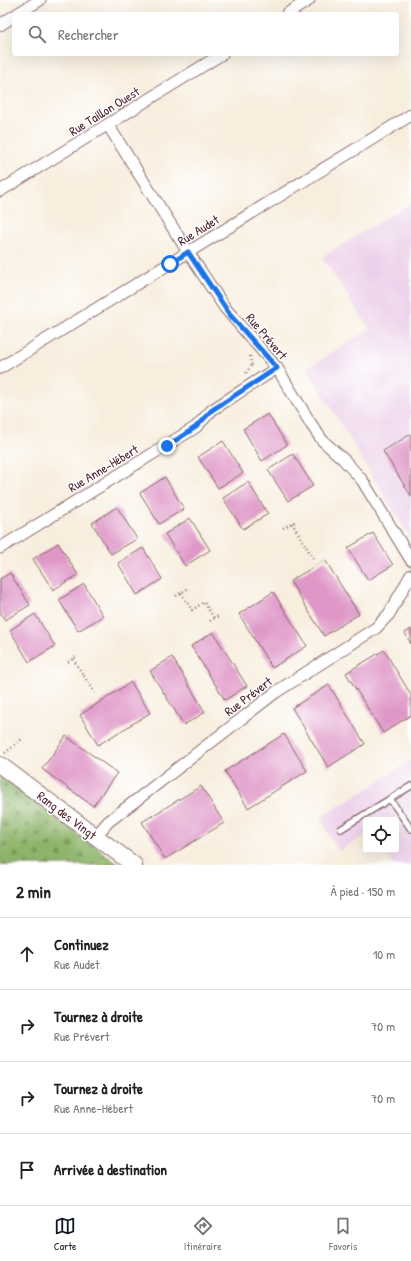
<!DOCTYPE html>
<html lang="fr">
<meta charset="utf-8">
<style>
:root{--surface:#fff;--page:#f2f2f2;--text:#202124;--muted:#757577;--line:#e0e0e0;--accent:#111827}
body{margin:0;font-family:"Patrick Hand",sans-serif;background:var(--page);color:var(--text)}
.controls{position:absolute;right:12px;bottom:12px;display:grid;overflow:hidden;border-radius:4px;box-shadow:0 4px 16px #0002}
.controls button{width:36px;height:36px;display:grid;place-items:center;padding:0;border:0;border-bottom:1px solid var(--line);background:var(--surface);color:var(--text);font:20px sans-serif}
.stop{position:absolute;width:12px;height:12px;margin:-9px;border:3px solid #1a73e8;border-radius:50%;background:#fff}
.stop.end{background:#1a73e8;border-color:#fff;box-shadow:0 1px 4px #0008}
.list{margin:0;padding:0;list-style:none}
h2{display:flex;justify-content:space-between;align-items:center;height:52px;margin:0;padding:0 16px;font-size:17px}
h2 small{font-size:13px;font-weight:400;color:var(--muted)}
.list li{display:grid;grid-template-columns:26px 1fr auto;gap:12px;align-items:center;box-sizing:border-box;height:72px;padding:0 16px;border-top:1px solid var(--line)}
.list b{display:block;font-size:15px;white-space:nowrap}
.list p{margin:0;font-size:13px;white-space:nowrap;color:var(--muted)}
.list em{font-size:13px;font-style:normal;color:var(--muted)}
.icon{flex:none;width:22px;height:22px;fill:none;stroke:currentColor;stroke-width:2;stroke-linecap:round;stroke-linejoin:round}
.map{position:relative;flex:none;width:411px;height:865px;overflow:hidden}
.search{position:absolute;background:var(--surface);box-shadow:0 4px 16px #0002;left:12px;right:12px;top:12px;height:44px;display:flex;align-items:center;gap:10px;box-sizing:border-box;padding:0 14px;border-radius:4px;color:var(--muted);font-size:15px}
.sheet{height:340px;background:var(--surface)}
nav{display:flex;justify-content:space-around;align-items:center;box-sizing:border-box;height:56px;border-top:1px solid var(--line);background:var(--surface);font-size:11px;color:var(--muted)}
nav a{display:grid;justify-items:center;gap:2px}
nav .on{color:var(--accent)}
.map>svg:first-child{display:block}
.built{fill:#ecd1ea}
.forest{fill:url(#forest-firs);stroke:#6c6a4a}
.building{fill:#df97c7}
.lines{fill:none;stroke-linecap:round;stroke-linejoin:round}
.lane-casing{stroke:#87676a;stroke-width:8}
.street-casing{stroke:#87676a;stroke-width:13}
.secondary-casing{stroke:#87676a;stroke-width:18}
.path{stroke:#87676a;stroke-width:2.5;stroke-dasharray:1 3;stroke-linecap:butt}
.lane{stroke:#fff;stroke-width:5.5}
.street{stroke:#fff;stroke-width:11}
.secondary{stroke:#fff;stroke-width:16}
.route{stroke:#1a73e8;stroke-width:5}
.labels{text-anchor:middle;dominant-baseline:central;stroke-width:3;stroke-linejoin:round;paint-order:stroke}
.street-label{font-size:13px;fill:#4a1f2b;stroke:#fff}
</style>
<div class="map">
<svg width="411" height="865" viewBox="0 0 411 865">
<defs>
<pattern id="forest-firs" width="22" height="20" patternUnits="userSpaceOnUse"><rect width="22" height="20" fill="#8db469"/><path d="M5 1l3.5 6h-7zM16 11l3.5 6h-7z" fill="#759257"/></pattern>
</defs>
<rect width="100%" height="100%" fill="#fff"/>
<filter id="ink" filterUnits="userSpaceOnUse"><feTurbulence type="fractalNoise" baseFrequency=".025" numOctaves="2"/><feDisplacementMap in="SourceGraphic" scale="8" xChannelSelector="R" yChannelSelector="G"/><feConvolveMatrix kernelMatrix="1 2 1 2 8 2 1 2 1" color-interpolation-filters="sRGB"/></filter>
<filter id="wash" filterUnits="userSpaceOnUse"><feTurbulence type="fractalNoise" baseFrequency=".012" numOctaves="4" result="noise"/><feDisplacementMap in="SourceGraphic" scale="16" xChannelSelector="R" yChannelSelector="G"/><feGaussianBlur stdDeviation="0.9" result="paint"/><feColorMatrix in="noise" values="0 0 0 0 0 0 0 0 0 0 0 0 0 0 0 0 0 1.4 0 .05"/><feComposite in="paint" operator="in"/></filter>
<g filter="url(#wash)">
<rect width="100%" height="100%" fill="#f8eede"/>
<g class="built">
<polygon points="411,203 411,539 307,368 370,329 322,257"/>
<polygon points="411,760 411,865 394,865 383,850 396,850 396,820 366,820 366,835 339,851 320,818 359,794"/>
</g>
<polygon class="forest" points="0,776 119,865 0,865"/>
<g id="blocks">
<g class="building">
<polygon points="268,414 287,445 262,461 243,429"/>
<polygon points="411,434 411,496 383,451"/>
<polygon points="223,441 243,473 218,488 198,457"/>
<polygon points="293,454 313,486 288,501 268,470"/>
<polygon points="165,477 184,509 159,524 140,493"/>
<polygon points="248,482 268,514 243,529 223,498"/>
<polygon points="117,507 137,539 111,554 92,523"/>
<polygon points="190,518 210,550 185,566 165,534"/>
<polygon points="373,533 393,565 368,580 348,548"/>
<polygon points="58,543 78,575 53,590 33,559"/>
<polygon points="143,548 162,579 137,595 118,563"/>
<polygon points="325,560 359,614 324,636 290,581"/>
<polygon points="10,573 30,605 5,620 0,612 0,579"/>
<polygon points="84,584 103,616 78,631 59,600"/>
<polygon points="273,592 307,646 272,668 239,614"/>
<polygon points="35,614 55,646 29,662 10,630"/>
<polygon points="411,629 411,644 405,633"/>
<polygon points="213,632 247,686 225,700 191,646"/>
<polygon points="384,650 411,695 411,715 383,733 346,673"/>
<polygon points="172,657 205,712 184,725 150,671"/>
<polygon points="131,682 150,713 98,745 80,715"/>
<polygon points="329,685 365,744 328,767 292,708"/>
<polygon points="284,734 307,771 248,808 225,771"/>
<polygon points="66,736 117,773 93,806 42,769"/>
<polygon points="201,786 224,823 165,859 142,822"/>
</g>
</g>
</g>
<g filter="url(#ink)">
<use href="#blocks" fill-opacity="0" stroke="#87676a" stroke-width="1"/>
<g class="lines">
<g class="lane-casing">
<g id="lane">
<polyline points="390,799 411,829"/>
<polyline points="341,829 411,786"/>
</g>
</g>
<g class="street-casing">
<g id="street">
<polyline points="17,14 40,0"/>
<polyline points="287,14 309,0"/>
<polyline points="0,25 14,16"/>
<polyline points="108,125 188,252 225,308 277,368 311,424 322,440 344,460 362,480 411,560"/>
<polyline points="0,191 222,54"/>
<polyline points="0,368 411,115"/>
<polyline points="0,548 188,432 196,427 212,410 277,368"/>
<polyline points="96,836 108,822 276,692 376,628 389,614 411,575"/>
</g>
</g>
<g class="secondary-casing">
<polyline id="secondary" points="0,765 134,865"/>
</g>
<g class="path">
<polyline points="250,356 252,365"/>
<polyline points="246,373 252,365"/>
<polyline points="292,523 313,558"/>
<polyline points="283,528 296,521"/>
<polyline points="181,593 192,610 204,602 214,618"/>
<polyline points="176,596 187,589"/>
<polyline points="210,621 220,615"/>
<polyline points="73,659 95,693"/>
<polyline points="68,662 78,656"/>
<polyline points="5,753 23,738"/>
</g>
<use href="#lane" class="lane"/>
<use href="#street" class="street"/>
<use href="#secondary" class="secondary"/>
</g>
</g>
<g class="lines" filter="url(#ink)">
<polyline class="route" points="167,446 196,427 212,410 220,405 277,368 230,315 188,252 170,264"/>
</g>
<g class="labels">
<g class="street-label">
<text transform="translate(104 111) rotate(-32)">Rue Taillon Ouest</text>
<text transform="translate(198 230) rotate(-32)">Rue Audet</text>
<text transform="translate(267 336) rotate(50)">Rue Prévert</text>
<text transform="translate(103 468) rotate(-31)">Rue Anne-Hébert</text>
<text transform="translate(248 696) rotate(-37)">Rue Prévert</text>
<text transform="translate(67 815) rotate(37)">Rang des Vingt</text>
</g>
</g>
</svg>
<div class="controls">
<button><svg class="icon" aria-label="locate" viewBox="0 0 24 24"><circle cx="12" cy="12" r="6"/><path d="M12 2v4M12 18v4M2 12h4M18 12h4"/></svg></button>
</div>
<div class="stop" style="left:170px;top:264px"></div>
<div class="stop end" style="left:167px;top:446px"></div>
<div class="search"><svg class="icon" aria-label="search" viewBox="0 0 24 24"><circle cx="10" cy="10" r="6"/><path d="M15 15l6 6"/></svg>Rechercher</div>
</div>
<section class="sheet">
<h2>2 min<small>À pied · 150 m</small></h2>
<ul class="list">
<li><svg class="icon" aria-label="ahead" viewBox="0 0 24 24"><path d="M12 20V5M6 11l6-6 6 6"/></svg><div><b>Continuez</b><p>Rue Audet</p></div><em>10 m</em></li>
<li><svg class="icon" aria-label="right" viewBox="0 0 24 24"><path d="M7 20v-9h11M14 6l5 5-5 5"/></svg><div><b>Tournez à droite</b><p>Rue Prévert</p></div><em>70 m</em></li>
<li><svg class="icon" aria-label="right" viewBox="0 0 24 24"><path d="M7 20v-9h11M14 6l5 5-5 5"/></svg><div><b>Tournez à droite</b><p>Rue Anne-Hébert</p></div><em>70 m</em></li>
<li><svg class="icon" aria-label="arrive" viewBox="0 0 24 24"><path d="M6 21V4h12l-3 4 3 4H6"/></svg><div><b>Arrivée à destination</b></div></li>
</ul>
</section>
<nav>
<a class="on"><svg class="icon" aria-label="map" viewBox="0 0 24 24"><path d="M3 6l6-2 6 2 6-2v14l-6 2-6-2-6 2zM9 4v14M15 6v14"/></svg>Carte</a>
<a><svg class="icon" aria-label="directions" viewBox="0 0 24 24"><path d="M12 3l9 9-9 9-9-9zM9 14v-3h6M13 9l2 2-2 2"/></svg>Itinéraire</a>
<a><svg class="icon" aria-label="saved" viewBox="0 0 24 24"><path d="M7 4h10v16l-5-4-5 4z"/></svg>Favoris</a>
</nav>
